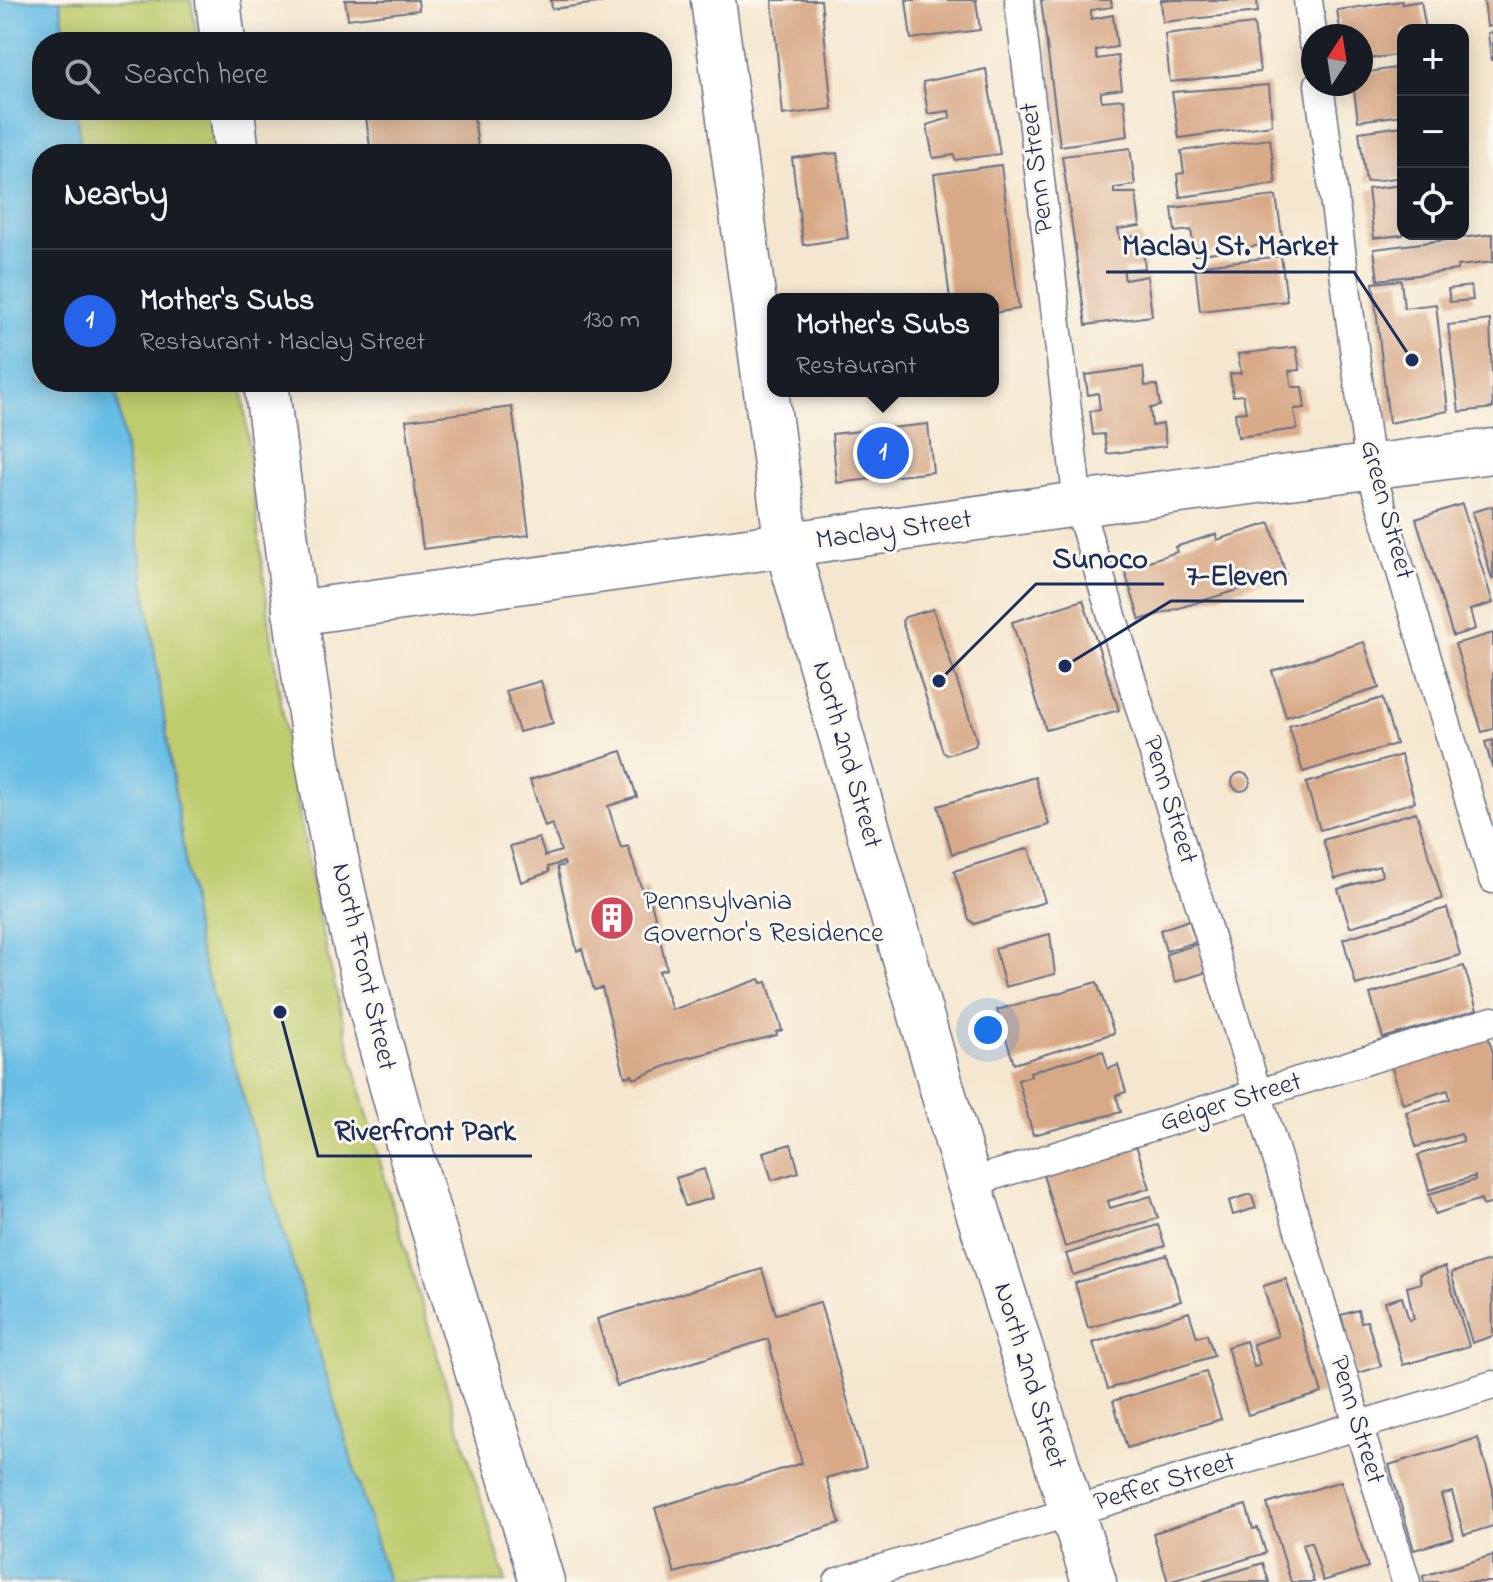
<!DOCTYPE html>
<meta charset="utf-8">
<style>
:root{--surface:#171b24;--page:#242831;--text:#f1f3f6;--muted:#9ea1a6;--line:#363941;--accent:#2563eb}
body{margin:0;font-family:"Indie Flower",sans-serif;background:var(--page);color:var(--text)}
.controls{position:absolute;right:24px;top:24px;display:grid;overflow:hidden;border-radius:16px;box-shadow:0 4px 20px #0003}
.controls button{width:72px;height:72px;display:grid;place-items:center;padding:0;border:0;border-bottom:2px solid var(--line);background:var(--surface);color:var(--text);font:40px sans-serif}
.compass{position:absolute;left:1301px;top:24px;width:72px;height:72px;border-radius:50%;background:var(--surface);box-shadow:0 4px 20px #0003;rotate:12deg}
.you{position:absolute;left:988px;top:1030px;width:28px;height:28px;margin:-20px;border:6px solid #fff;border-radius:50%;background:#1a73e8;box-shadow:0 0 0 12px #1a73e833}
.badge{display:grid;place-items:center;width:52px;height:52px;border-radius:50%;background:var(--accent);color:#fff;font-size:26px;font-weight:700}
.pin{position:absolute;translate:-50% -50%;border:4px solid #fff;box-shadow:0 2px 8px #0006}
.popup{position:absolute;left:767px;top:293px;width:232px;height:104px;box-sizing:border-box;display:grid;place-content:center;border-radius:16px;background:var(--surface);filter:drop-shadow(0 2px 6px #0005);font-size:26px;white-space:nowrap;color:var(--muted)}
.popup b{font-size:30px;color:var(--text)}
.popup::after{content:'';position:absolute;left:50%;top:100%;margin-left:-16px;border:16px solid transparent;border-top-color:var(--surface)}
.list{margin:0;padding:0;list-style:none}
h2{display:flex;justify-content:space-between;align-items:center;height:104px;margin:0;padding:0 32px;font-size:34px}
h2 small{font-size:26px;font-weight:400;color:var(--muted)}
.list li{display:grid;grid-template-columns:52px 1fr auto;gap:24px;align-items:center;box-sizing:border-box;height:144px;padding:0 32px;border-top:2px solid var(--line)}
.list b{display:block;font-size:30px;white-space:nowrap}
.list p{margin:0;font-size:26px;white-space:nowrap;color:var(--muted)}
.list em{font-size:26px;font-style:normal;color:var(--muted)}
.icon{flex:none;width:44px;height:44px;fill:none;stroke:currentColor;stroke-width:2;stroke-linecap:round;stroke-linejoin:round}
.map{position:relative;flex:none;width:1493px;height:1582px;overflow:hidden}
.search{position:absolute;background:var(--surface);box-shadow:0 4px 20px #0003;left:32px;top:32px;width:640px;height:88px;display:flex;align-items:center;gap:20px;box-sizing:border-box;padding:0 28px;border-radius:32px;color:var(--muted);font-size:30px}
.panel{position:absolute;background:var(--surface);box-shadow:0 4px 20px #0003;left:32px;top:144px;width:640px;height:248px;border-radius:32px}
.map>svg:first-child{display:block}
.green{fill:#bfcc6e;stroke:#6d7e66;stroke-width:2}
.water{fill:#68bee5;stroke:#4276a2;stroke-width:2}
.building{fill:#d8a987}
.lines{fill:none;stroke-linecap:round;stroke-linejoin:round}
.street-casing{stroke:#676f86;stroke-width:31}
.primary-casing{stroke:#676f86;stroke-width:47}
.street{stroke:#fff;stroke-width:28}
.primary{stroke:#fff;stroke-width:44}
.labels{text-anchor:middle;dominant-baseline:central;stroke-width:6;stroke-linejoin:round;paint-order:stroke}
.street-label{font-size:28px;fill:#1b2f5e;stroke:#fbf7ec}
.poi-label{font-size:28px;fill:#1b2f5e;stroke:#fbf7ec;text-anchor:start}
.leader{fill:none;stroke:#1b2f5e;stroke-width:3}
.callout-dot{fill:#1b2f5e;stroke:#fbf7ec;stroke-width:3}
.callout-label{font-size:30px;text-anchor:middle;font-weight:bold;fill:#1b2f5e;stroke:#fbf7ec;stroke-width:6;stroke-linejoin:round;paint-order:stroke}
</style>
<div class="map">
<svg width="1493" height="1582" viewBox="0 0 1493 1582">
<rect width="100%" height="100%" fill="#fbf7ec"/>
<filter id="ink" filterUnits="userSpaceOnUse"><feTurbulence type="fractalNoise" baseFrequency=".0125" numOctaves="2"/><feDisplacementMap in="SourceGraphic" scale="16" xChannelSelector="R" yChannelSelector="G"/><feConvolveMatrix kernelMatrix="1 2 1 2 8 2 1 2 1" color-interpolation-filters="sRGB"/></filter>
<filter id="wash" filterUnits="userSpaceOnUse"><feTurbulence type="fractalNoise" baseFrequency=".006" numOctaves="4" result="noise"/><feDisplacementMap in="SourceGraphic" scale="32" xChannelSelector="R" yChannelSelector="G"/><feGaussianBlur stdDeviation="1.8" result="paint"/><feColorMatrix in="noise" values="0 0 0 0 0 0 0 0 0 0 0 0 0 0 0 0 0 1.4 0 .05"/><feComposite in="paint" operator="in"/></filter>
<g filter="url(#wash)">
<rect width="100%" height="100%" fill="#f5e7cf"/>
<g class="green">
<polygon points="60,0 191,0 198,42 66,42"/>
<polygon points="76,110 209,110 216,154 82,154"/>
<path d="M115,382H242C259,552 280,723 314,891C361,1125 438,1353 506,1582H388L197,943Z"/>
</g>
<polygon class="water" points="0,0 60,0 66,42 42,42 42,110 76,110 82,154 42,154 42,382 115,382 197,943 388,1582 0,1582"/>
<g id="blocks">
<g class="building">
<polygon points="345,0 418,0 419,10 348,19"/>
<polygon points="551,0 605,0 605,2 552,9"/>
<polygon points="772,0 821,0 832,109 783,115"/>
<polygon points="906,0 976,0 980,30 911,39"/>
<polygon points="1041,0 1111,0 1112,7 1091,10 1091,19 1113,15 1117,47 1096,50 1096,55 1097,59 1118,56 1122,89 1101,92 1101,97 1102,101 1124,99 1128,136 1060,146"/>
<polygon points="1161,0 1257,0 1258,12 1163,22"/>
<polygon points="1484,0 1493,0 1493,26 1487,27"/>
<polygon points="1402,1 1402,4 1421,1 1426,30 1403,30 1403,54 1361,60 1361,36 1341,36 1337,10"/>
<polygon points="1254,24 1260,72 1170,82 1165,34"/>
<polygon points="1493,32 1493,60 1491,60 1488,33"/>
<polygon points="1403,67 1403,115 1358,121 1353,84 1361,84 1361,73"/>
<polygon points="986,69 1000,154 955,160 954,155 933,158 927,125 950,118 949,111 928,114 923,82"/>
<polygon points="1269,85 1272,125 1179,138 1172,92"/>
<polygon points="365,110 473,110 479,154 371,154"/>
<polygon points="1403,126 1403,177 1366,182 1359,132"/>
<polygon points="1270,139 1276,184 1180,197 1177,174 1184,173 1181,151"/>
<polygon points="1130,148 1135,185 1114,188 1114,193 1136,193 1140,226 1118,229 1120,239 1141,235 1145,268 1124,270 1124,276 1125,280 1147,276 1152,316 1086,325 1062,156"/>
<polygon points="837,153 848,238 803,245 792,158"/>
<polygon points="1001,165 1019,309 993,313 993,299 950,299 934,174"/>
<polygon points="1403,185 1403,235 1374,238 1368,189"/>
<polygon points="1276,196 1283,242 1195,255 1191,230 1175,232 1172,208"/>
<polygon points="1493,234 1493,262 1458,266 1457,270 1378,280 1374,249"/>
<polygon points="1281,256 1287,301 1200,311 1195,266"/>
<polygon points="1401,280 1404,308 1436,304 1448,411 1389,423 1373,283"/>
<polygon points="1471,286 1473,300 1450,302 1448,289"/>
<polygon points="1490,320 1493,408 1459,412 1448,325"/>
<polygon points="1296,347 1300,370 1289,371 1292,387 1302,387 1305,408 1294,409 1297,429 1238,437 1235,413 1246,412 1243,395 1233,396 1230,374 1241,373 1238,354"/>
<polygon points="1143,367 1145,386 1157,385 1160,406 1150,408 1152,426 1163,424 1166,446 1107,454 1104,434 1093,435 1090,411 1100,410 1098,393 1088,395 1085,375"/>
<polygon points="512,407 529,535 423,549 406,420"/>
<polygon points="928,424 933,472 837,483 832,434"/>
<polygon points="1462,504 1493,603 1470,610 1475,629 1453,636 1416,519"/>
<polygon points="1493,506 1493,579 1492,579 1472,512"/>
<polygon points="1270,523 1286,575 1140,620 1124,569 1177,552 1175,547 1216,534 1217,540"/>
<polygon points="1083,600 1119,710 1046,730 1012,622"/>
<polygon points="933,609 977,741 975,746 947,755 943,752 902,621 905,617"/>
<polygon points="1493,633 1493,729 1482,732 1455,644"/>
<polygon points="1364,642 1379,688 1286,717 1272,671"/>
<polygon points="541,681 553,723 519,732 506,691"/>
<polygon points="1382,698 1396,744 1303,772 1289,726"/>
<polygon points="1493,740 1493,767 1492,767 1485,742"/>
<polygon points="622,751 637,797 608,806 621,848 628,846 642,890 648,888 667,969 659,971 672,1010 760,979 762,983 767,982 782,1030 776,1032 777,1035 684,1059 634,1079 632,1075 625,1077 602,988 594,990 582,949 577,951 557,867 565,865 564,862 548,867 549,872 521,882 510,846 539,838 545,856 561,851 552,824 545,827 530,780"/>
<polygon points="1401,755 1415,802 1320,830 1306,783"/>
<circle cx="1241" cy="782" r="9"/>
<polygon points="1035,777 1049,825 952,854 938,806"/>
<polygon points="1416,812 1442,899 1350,927 1338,889 1382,876 1381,871 1379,866 1335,879 1323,840"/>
<polygon points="1029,848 1045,902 974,924 969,919 954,871"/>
<polygon points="1447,908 1460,955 1356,985 1343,939"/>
<polygon points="1189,920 1196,942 1166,951 1160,930"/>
<polygon points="1050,934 1055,974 1005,987 995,948"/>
<polygon points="1198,944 1207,972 1175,982 1166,954"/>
<polygon points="1464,966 1477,1010 1383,1038 1370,994"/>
<polygon points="1097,982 1114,1033 1014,1064 997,1010"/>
<polygon points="1488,1037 1493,1053 1493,1203 1483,1206 1481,1199 1435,1214 1429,1194 1475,1180 1475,1176 1429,1190 1418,1155 1463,1141 1463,1138 1461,1134 1416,1147 1406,1112 1450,1099 1448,1090 1403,1104 1391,1065"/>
<polygon points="1103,1051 1108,1069 1118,1065 1126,1092 1116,1095 1121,1112 1033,1135 1018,1080 1031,1076 1030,1072"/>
<polygon points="791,1144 799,1172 772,1180 763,1152"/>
<polygon points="1136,1145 1150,1188 1108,1201 1110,1208 1151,1196 1158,1218 1065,1247 1043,1175"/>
<polygon points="704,1169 713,1198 685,1206 676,1178"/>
<polygon points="1251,1194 1256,1208 1233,1215 1229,1201"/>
<polygon points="1158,1225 1165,1246 1073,1275 1066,1254"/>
<polygon points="1167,1255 1181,1301 1088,1328 1075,1283"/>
<polygon points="1492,1260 1493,1336 1472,1343 1451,1273"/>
<polygon points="1445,1267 1469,1346 1403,1365 1385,1302 1402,1297 1409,1320 1414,1319 1407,1287 1421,1283 1419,1274"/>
<polygon points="762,1269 776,1314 820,1302 866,1467 826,1478 840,1523 675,1573 655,1508 802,1463 768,1339 617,1386 597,1319"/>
<polygon points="1286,1279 1322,1393 1248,1415 1227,1347 1246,1341 1254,1367 1260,1365 1253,1344 1278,1336 1263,1286"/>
<polygon points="1358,1310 1361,1322 1367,1321 1381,1366 1356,1374 1341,1315"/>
<polygon points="1189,1312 1197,1337 1207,1334 1214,1356 1108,1389 1093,1343"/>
<polygon points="1206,1372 1221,1419 1127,1448 1113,1401"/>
<polygon points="1478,1438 1493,1489 1493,1526 1464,1535 1452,1492 1441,1495 1454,1538 1414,1550 1389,1465"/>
<polygon points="1341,1481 1368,1567 1323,1581 1311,1542 1302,1544 1314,1582 1291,1582 1267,1504"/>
<polygon points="1246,1505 1253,1529 1258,1528 1266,1553 1168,1582 1153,1533"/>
<polygon points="1493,1555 1493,1582 1424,1582 1423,1576"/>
<polygon points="1263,1563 1269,1582 1204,1582 1204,1581"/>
</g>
</g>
</g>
<g filter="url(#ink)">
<use href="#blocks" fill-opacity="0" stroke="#676f86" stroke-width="2"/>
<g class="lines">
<g class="street-casing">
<g id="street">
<polyline points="1019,0 1078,504 1406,1582"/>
<polyline points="1308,0 1313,41"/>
<polyline points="1319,84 1370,468 1493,879"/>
<polyline points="969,1183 1493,1021"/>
<polyline points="838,1582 1493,1385"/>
</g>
</g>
<g class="primary-casing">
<g id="primary">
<polyline points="218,0 223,42"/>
<polyline points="713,0 787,546 969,1183 1094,1582"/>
<polyline points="232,110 237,154"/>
<path d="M266,382C288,552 306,724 343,891C394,1125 474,1352 542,1582"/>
<polyline points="295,613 1078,504 1493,451"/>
</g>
</g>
<use href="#street" class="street"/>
<use href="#primary" class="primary"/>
</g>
</g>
<defs>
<g id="building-disc" transform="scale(2.3)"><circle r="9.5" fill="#d1495b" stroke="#fbf7ec"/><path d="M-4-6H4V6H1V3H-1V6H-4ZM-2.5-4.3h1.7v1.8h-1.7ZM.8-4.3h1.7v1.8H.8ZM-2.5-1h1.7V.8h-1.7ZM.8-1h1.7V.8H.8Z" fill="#fff"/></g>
</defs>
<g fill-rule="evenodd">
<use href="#building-disc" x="612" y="918"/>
</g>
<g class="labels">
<g class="street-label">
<text transform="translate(1038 168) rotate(-97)">Penn Street</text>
<text transform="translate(1386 510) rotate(75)">Green Street</text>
<text transform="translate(894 531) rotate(-8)">Maclay Street</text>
<text transform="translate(846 755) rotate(74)">North 2nd Street</text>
<text transform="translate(1169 800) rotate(73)">Penn Street</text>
<text transform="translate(363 967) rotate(77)">North Front Street</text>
<text transform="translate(1231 1103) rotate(-17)">Geiger Street</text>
<text transform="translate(1029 1376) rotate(73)">North 2nd Street</text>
<text transform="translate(1356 1420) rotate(73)">Penn Street</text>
<text transform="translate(1165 1483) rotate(-17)">Peffer Street</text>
</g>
<g class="poi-label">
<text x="643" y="902">Pennsylvania<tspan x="643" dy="32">Governor's Residence</tspan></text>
</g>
</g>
<path class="leader" d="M1412 360L1354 272H1106M939 681L1036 584H1164M1065 666L1171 601H1304M280 1012L318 1156H532"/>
<g class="callout-dot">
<circle cx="1412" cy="360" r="8"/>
<circle cx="939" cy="681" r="8"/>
<circle cx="1065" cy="666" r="8"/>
<circle cx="280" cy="1012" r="8"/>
</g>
<g class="callout-label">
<text x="1230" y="255">Maclay St. Market</text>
<text x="1100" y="568">Sunoco</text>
<text x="1237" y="585">7-Eleven</text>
<text x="425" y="1140">Riverfront Park</text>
</g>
</svg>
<div class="controls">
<button>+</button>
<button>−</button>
<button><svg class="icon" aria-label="locate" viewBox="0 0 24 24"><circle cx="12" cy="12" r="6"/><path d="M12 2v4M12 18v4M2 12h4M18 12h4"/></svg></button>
</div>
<svg class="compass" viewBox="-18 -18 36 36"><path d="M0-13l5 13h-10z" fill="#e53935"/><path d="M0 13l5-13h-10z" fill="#9ea1a6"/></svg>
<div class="you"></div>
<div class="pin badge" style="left:883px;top:453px">1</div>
<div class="popup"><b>Mother's Subs</b>Restaurant</div>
<div class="search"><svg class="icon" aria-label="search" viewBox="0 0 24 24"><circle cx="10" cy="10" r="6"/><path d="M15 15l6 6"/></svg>Search here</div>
<section class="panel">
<h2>Nearby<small></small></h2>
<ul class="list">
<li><span class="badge">1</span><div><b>Mother's Subs</b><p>Restaurant · Maclay Street</p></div><em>130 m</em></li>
</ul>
</section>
</div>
